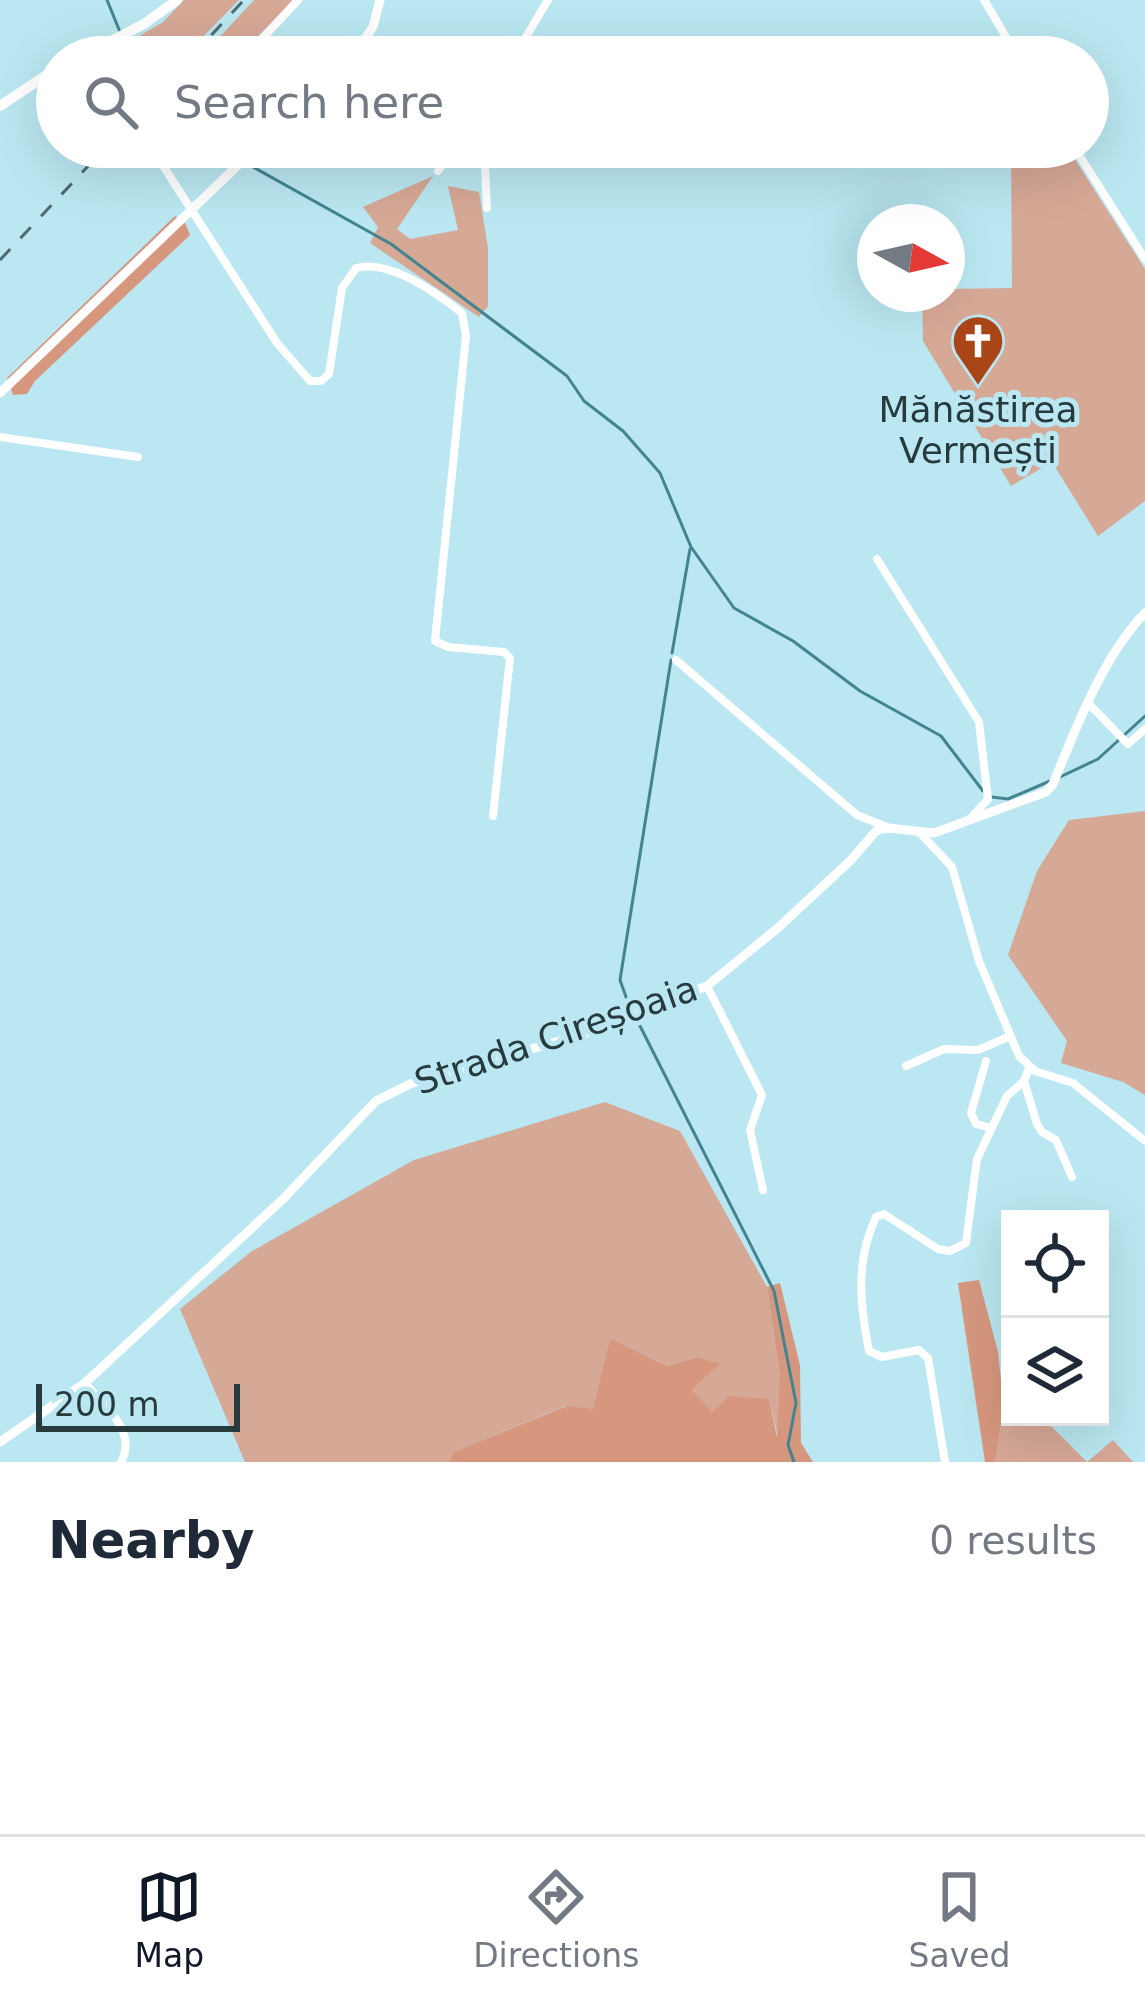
<!DOCTYPE html>
<meta charset="utf-8">
<style>
:root{--surface:#fff;--page:#f2f2f3;--text:#1f2937;--muted:#747a83;--line:#e0e1e3;--accent:#111827}
body{margin:0;font-family:"DejaVu Sans",sans-serif;background:var(--page);color:var(--text)}
.controls{position:absolute;right:36px;bottom:36px;display:grid;overflow:hidden;border-radius:0px;box-shadow:0 12px 48px #0002}
.controls button{width:108px;height:108px;display:grid;place-items:center;padding:0;border:0;border-bottom:3px solid var(--line);background:var(--surface);color:var(--text);font:60px sans-serif}
.compass{position:absolute;left:857px;top:204px;width:108px;height:108px;border-radius:50%;background:var(--surface);box-shadow:0 12px 48px #0002;rotate:98deg}
.scale{position:absolute;left:36px;bottom:30px;width:204px;box-sizing:border-box;padding-left:12px;border:6px solid #273a3e;border-top:0;font-size:33px;line-height:42px;white-space:nowrap;color:#273a3e;-webkit-text-stroke:9px #bae7f1;paint-order:stroke}
.list{margin:0;padding:0;list-style:none}
h2{display:flex;justify-content:space-between;align-items:center;height:156px;margin:0;padding:0 48px;font-size:51px}
h2 small{font-size:39px;font-weight:400;color:var(--muted)}
.icon{flex:none;width:66px;height:66px;fill:none;stroke:currentColor;stroke-width:2;stroke-linecap:round;stroke-linejoin:round}
.map{position:relative;flex:none;width:1145px;height:1462px;overflow:hidden}
.search{position:absolute;background:var(--surface);box-shadow:0 12px 48px #0002;left:36px;right:36px;top:36px;height:132px;display:flex;align-items:center;gap:30px;box-sizing:border-box;padding:0 42px;border-radius:66px;color:var(--muted);font-size:45px}
.sheet{height:372px;background:var(--surface)}
nav{display:flex;justify-content:space-around;align-items:center;box-sizing:border-box;height:168px;border-top:3px solid var(--line);background:var(--surface);font-size:33px;color:var(--muted)}
nav a{display:grid;justify-items:center;gap:6px}
nav .on{color:var(--accent)}
.map>svg:first-child{display:block}
.green{fill:#d6a896}
.forest{fill:#d7977f}
.lines{fill:none;stroke-linecap:round;stroke-linejoin:round}
.stream{stroke:#438491;stroke-width:3}
.minor{stroke:#fff;stroke-width:8}
.tertiary{stroke:#fff;stroke-width:9}
.primary{stroke:#fff;stroke-width:10}
.rail{stroke:#506a70;stroke-width:3;stroke-dasharray:15 15;stroke-linecap:butt}
.labels{text-anchor:middle;dominant-baseline:central;stroke-width:10;stroke-linejoin:round;paint-order:stroke}
.poi-label{font-size:36px;fill:#273a3e;stroke:#bae7f1}
.street-label{font-size:36px;fill:#273a3e;stroke:#bae7f1}
</style>
<div class="map">
<svg width="1145" height="1462" viewBox="0 0 1145 1462">
<rect width="100%" height="100%" fill="#bae7f1"/>
<g class="green">
<polygon points="184,0 239,0 183,57 137,57 129,42 163,22"/>
<polygon points="254,0 294,0 237,57 201,57"/>
<polygon points="1011,147 1067,147 1145,269 1145,501 1098,536 1052,462 1011,486 923,341 922,294 947,294 947,289 1012,288"/>
<polygon points="433,176 397,229 410,239 458,230 448,186 479,192 488,248 488,306 479,317 370,243 378,227 363,207"/>
<polygon points="1145,811 1145,1095 1123,1082 1061,1063 1067,1041 1008,955 1037,871 1069,820"/>
<polygon points="605,1102 680,1131 767,1287 780,1376 784,1462 769,1399 712,1412 691,1388 718,1364 697,1357 667,1366 610,1338 593,1410 566,1406 453,1452 449,1462 245,1462 180,1309 252,1251 414,1160"/>
<polygon points="1010,1403 1010,1417 1042,1417 1087,1462 1113,1440 1133,1462 995,1462 1004,1407"/>
</g>
<g class="forest">
<polygon points="175,216 185,223 190,235 35,381 27,394 13,395 7,378"/>
<polygon points="979,1280 998,1352 1004,1407 995,1462 985,1462 958,1283"/>
<polygon points="780,1283 800,1365 801,1443 813,1462 449,1462 453,1452 567,1406 593,1409 610,1338 667,1366 697,1357 720,1364 692,1389 712,1412 729,1396 769,1399 777,1437 780,1376 767,1287"/>
</g>
<g class="lines">
<g class="stream">
<polyline points="107,0 120,32"/>
<polyline points="124,39 131,57"/>
<polyline points="220,147 237,158"/>
<polyline points="246,163 391,244 567,376 584,401 623,431 660,473 691,547 734,608 793,641 860,691 941,736 983,791"/>
<polyline points="672,653 690,549"/>
<polyline points="1060,777 1098,759 1145,716"/>
<polyline points="992,797 1008,799 1050,781"/>
<polyline points="631,1011 620,980 671,660"/>
<polyline points="636,1018 774,1291 796,1403 788,1445 794,1462"/>
</g>
<g class="minor">
<polyline points="984,0 1018,57"/>
<polyline points="245,57 298,0"/>
<polyline points="514,57 548,0"/>
<path d="M151,147L277,343L310,381H321L329,374L342,288L356,268C389,259 437,293 462,313L466,336L435,641L448,647L504,652L510,658L493,816"/>
<polyline points="484,147 487,208"/>
<polyline points="1074,147 1145,259"/>
<polyline points="438,171 455,147"/>
<polyline points="0,437 138,457"/>
<polyline points="877,559 979,722 988,799 969,820"/>
<polyline points="676,660 857,815 887,827"/>
<polyline points="1090,705 1128,744 1145,729"/>
<polyline points="921,834 952,867 979,961 1019,1056 1035,1071 1073,1083 1145,1141"/>
<polyline points="707,986 762,1095 750,1130 763,1190"/>
<polyline points="986,1061 971,1113 976,1124 991,1128"/>
<polyline points="906,1066 944,1049 978,1050 1008,1037"/>
<polyline points="1024,1081 1037,1124 1042,1132 1056,1140 1072,1177"/>
<path d="M85,1383C104,1405 138,1432 121,1462"/>
<path d="M945,1462L928,1358L919,1350L882,1357L869,1351C860,1304 855,1262 876,1217L884,1214L938,1249L950,1251L966,1243L977,1159L1007,1096L1024,1081L1029,1068"/>
</g>
<g class="tertiary">
<polyline points="352,57 373,27 380,0"/>
<polyline points="0,393 257,147"/>
<path d="M0,1442L85,1383L283,1199L376,1101L412,1083L587,1033L707,986L779,927L850,861L876,831L888,828L934,833L1046,792L1053,784C1076,728 1103,656 1145,613"/>
</g>
<g class="primary">
<polyline points="80,57 144,24 177,0"/>
<polyline points="0,106 57,68"/>
</g>
<g class="rail">
<polyline points="191,57 244,0"/>
<polyline points="0,260 106,147"/>
</g>
</g>
<defs>
<g id="church-pin" transform="scale(2.7)"><path d="M0 17L-7.5 6A9.5 9.5 0 1 1 7.5 6Z" fill="#aa4517" stroke="#bae7f1"/><path d="M-1.2-6h2.4v3.5h3.3v2.4h-3.3V6h-2.4V-.1h-3.3v-2.4h3.3Z" fill="#fff"/></g>
</defs>
<g fill-rule="evenodd">
<use href="#church-pin" x="978" y="341"/>
</g>
<g class="labels">
<g class="poi-label">
<text x="978" y="409">Mănăstirea<tspan x="978" dy="41">Vermești</tspan></text>
</g>
<g class="street-label">
<text transform="translate(556 1035) rotate(-19)">Strada Cireșoaia</text>
</g>
</g>
</svg>
<div class="controls">
<button><svg class="icon" aria-label="locate" viewBox="0 0 24 24"><circle cx="12" cy="12" r="6"/><path d="M12 2v4M12 18v4M2 12h4M18 12h4"/></svg></button>
<button><svg class="icon" aria-label="layers" viewBox="0 0 24 24"><path d="M12 4l9 5-9 5-9-5zM3 14l9 5 9-5"/></svg></button>
</div>
<svg class="compass" viewBox="-18 -18 36 36"><path d="M0-13l5 13h-10z" fill="#e53935"/><path d="M0 13l5-13h-10z" fill="#747a83"/></svg>
<div class="scale">200 m</div>
<div class="search"><svg class="icon" aria-label="search" viewBox="0 0 24 24"><circle cx="10" cy="10" r="6"/><path d="M15 15l6 6"/></svg>Search here</div>
</div>
<section class="sheet">
<h2>Nearby<small>0 results</small></h2>
<ul class="list">
</ul>
</section>
<nav>
<a class="on"><svg class="icon" aria-label="map" viewBox="0 0 24 24"><path d="M3 6l6-2 6 2 6-2v14l-6 2-6-2-6 2zM9 4v14M15 6v14"/></svg>Map</a>
<a><svg class="icon" aria-label="directions" viewBox="0 0 24 24"><path d="M12 3l9 9-9 9-9-9zM9 14v-3h6M13 9l2 2-2 2"/></svg>Directions</a>
<a><svg class="icon" aria-label="saved" viewBox="0 0 24 24"><path d="M7 4h10v16l-5-4-5 4z"/></svg>Saved</a>
</nav>
